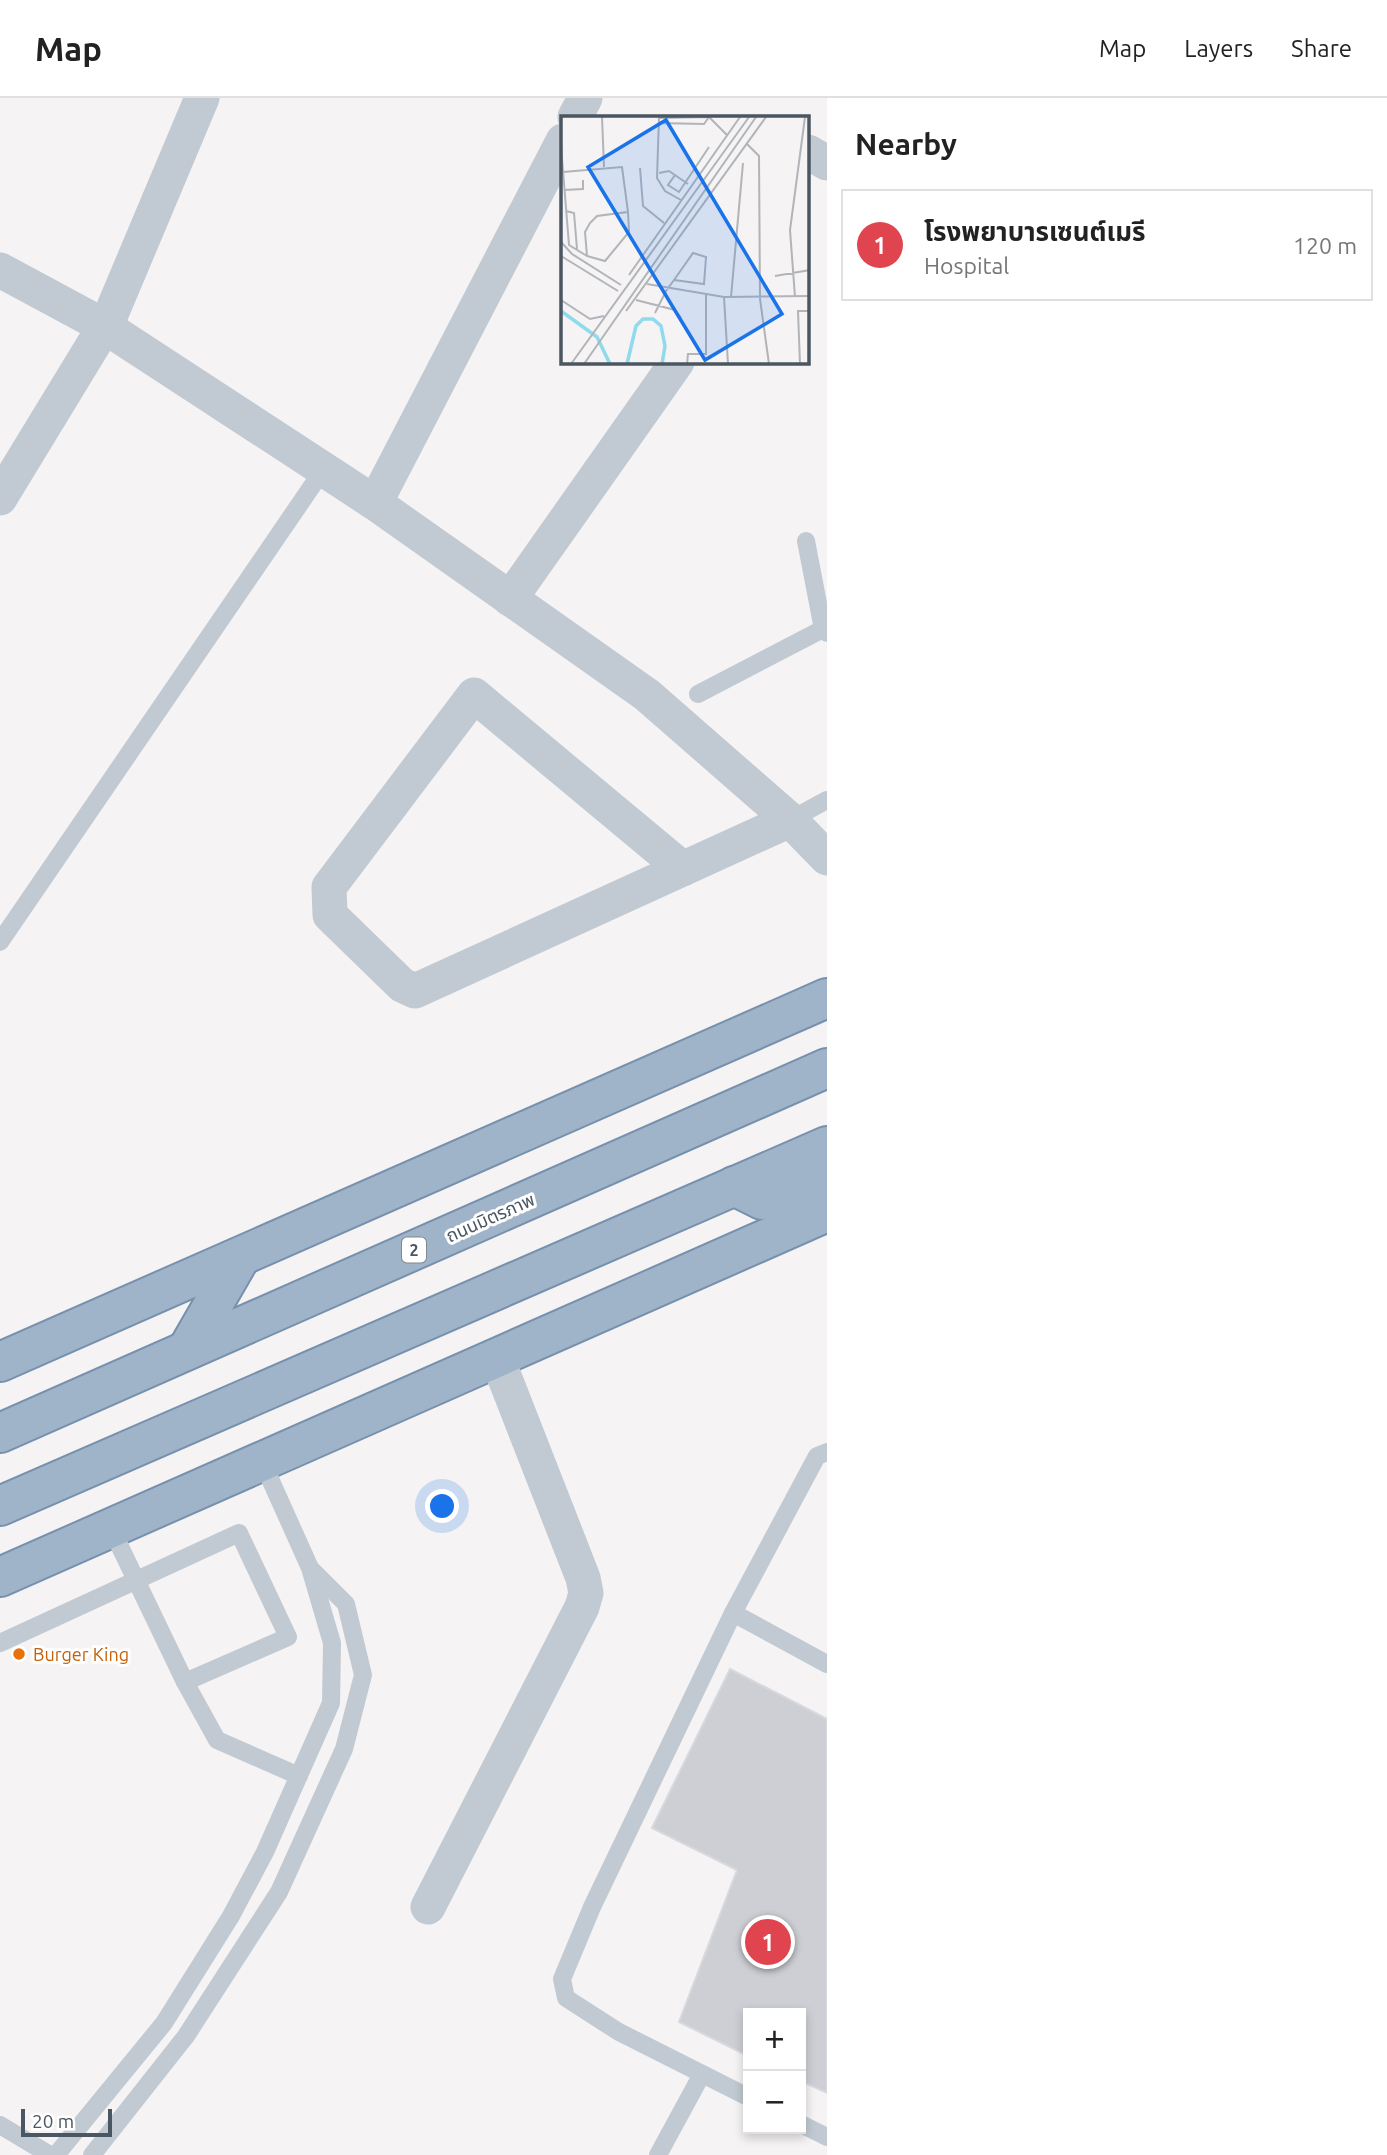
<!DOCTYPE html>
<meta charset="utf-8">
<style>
:root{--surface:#fff;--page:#f2f2f2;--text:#222;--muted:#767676;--line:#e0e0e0;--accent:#2563eb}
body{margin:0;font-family:Ubuntu,"Noto Sans Thai",sans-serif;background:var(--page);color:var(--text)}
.controls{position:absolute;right:21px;bottom:21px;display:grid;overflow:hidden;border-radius:0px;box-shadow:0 4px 10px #0003}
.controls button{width:63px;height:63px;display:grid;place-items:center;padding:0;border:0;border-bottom:2px solid var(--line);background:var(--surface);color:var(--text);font:35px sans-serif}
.scale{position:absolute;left:21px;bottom:18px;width:91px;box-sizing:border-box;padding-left:7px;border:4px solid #4a5661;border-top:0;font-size:19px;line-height:24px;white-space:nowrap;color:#4a5661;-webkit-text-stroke:5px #fff;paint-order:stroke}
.you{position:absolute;left:443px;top:1409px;width:24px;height:24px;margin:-18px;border:5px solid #fff;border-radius:50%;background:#1a73e8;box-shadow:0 0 0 10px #1a73e833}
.badge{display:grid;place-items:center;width:46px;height:46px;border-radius:50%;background:var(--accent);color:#fff;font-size:23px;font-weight:700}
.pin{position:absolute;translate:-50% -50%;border:4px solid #fff;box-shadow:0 2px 7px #0006}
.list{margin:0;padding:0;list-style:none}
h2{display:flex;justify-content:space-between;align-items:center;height:91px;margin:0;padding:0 28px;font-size:30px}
h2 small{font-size:23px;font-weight:400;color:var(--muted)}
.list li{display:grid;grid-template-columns:46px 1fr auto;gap:21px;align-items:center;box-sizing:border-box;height:112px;margin:0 14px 14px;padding:0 14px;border:2px solid var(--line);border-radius:0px}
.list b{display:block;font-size:26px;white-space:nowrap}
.list p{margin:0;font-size:23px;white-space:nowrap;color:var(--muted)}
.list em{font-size:23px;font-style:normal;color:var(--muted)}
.map{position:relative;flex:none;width:827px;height:2057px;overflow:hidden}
header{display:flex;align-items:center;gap:42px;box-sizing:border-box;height:98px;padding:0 35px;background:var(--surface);border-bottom:2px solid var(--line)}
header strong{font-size:33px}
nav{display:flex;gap:38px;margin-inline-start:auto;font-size:24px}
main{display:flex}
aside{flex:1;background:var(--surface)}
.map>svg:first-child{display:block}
.building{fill:#cdcfd5;stroke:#d7d9de;stroke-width:2}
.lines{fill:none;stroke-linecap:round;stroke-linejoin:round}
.trunk-casing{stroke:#7690ad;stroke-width:42}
.service{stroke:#c1cad2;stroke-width:18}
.minor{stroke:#c1cad2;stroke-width:35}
.trunk{stroke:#9fb4c9;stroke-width:38}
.food-dot{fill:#e8710a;stroke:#fff;stroke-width:2.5}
.labels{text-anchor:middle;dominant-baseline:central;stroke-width:6;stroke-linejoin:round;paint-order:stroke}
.shield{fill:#fff;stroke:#808990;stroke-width:2}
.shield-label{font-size:16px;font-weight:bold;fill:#4a5661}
.street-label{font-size:18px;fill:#4a5661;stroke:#fff}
.food-label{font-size:18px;fill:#c56008;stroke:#fff;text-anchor:start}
.inset-river{fill:none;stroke:#90daee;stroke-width:3.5}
.inset-road{fill:none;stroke:#b1b4b9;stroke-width:2}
.view{fill:#1a73e8;fill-opacity:0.15;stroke:#1a73e8;stroke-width:3.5}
.inset-edge{fill:none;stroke:#4a5661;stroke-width:3.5}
</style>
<header>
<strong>Map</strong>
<nav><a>Map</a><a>Layers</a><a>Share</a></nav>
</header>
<main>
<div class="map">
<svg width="827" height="2057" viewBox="0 0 827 2057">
<rect width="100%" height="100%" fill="#f5f3f3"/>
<polygon class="building" points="730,1571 827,1621 827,1995 801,1983 801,1915 748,1915 748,1958 679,1924 737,1772 652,1730"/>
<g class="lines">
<g class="trunk-casing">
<g id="trunk">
<polyline points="734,1088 762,1102 827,1088"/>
<polyline points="187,1252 240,1160"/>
<polyline points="0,1264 827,900"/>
<polyline points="0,1335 827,970"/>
<polyline points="0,1408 827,1048"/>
<polyline points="0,1479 827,1114"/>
</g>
</g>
<g class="service">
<polyline points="806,443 823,531 827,535"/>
<polyline points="698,596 823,531"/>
<polyline points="790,722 827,702"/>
<polyline points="0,844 323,372"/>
<polyline points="827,1354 817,1358 733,1515 827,1566"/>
<polyline points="111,1430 185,1584 217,1642 299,1678"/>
<polyline points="733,1515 592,1809 562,1881 566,1900 619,1934 748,1999"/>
<polyline points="0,1545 239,1435 288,1539 185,1584"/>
<polyline points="801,2026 827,2039"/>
<polyline points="0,2027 50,2057"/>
<polyline points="56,2057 164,1925 231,1818 265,1754 331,1605 332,1545 310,1470 262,1363"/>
<polyline points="92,2057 186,1938 279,1794 344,1651 363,1577 346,1506 313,1473"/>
<polyline points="658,2057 702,1976"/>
</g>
<g class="minor">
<polyline points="575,19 585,0"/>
<polyline points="808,54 827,65"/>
<polyline points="0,172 104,228 375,405 647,597 790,722 827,760"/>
<polyline points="0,400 109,221 202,0"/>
<polyline points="375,405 563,43"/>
<polyline points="510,501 677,264"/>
<polyline points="683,771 474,597 329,789 330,817 402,887 415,893 790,722"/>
<polyline points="428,1809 582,1509 586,1495 583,1480 497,1260"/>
</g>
<use href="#trunk" class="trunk"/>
</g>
<circle class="food-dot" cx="19" cy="1556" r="7"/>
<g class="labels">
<rect class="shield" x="402" y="1139.5" width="24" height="25" rx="5"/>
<g class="shield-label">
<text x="414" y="1152">2</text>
</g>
<g class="street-label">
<text transform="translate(490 1119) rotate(-24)">ถนนมิตรภาพ</text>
</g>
<g class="food-label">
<text x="33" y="1556">Burger King</text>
</g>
</g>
<g transform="translate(561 18)">
<rect width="248" height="248" fill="#f5f3f3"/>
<path class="inset-river" d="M0,195L36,221L49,248M66,248L75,210L82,203H92L100,210L104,230L101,248"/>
<path class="inset-road" d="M41,1L43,51M98,1L96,62L104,75L120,84M98,2L148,1L166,19M97,7L143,8L148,1M186,28L198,40L199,183L208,248M0,30L8,129L26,140M79,52L82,90L103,107M2,56L61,51L67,96M98,57L108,55L127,68M114,59L107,69L118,76L148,31M3,74L22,73V64M5,95L13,97L16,133M67,96L68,116L44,145L26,140L24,116L29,107L36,100ZM0,126L11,138L60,169M0,140L57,175M68,159L179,1M214,160L249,154M86,168L163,181L249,180M163,181L167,248M170,181L182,47M234,181L229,114L244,1M0,184L29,203L43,200M75,184L114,194L120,202M65,195L205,1M94,197L105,175L113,164L132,137L145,141L143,168L113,164M10,248L188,1M23,248L195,1M126,248L127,238H145V179M239,248L237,195H249"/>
<path class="view" d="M105,4L221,198L144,244L27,51Z"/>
<rect width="248" height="248" class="inset-edge"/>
</g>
</svg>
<div class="controls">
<button>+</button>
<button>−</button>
</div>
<div class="scale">20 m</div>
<div class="you"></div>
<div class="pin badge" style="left:768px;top:1844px;background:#e0444e">1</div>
</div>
<aside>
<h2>Nearby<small></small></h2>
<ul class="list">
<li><span class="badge" style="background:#e0444e">1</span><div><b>โรงพยาบารเซนต์เมรี</b><p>Hospital</p></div><em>120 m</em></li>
</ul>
</aside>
</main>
